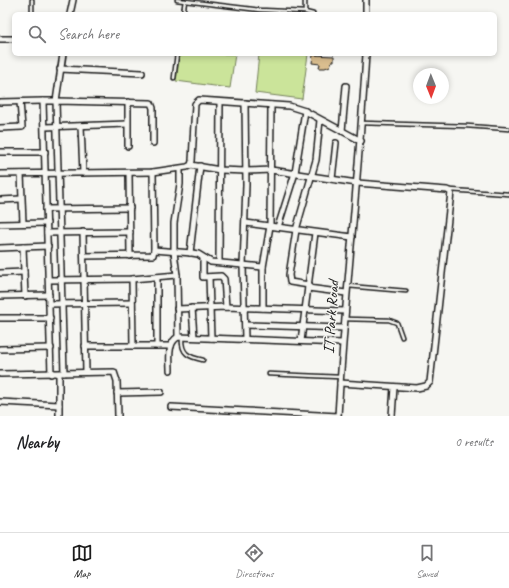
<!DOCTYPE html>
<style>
:root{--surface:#fff;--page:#f6f6f6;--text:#202124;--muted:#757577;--line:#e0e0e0;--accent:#1c1c1c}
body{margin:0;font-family:Caveat,sans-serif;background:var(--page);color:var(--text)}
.compass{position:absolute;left:413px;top:68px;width:36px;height:36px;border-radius:50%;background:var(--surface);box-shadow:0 2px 6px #0003;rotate:179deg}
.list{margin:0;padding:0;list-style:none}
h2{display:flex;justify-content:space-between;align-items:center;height:52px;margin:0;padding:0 16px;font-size:17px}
h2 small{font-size:13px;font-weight:400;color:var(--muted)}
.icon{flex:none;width:22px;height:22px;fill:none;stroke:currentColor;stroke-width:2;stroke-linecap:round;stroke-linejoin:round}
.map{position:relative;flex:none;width:509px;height:416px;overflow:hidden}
.search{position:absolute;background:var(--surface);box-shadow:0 2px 6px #0003;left:12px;right:12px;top:12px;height:44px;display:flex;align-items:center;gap:10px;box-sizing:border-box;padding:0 14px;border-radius:6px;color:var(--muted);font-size:15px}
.sheet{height:116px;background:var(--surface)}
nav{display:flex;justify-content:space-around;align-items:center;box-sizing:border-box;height:56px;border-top:1px solid var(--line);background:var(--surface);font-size:11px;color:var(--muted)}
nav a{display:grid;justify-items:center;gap:2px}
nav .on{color:var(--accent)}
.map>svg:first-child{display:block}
.green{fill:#cbe49a;stroke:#74805b}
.building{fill:#dabe8f;stroke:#1c1c1c}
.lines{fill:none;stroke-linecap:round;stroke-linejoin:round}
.lane-casing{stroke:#1c1c1c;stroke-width:5.5}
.street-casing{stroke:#1c1c1c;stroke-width:8}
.lane{stroke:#f6f6f2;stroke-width:2.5}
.street{stroke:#f6f6f2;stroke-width:5}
.labels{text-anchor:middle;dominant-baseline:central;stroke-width:3;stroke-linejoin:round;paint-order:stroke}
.street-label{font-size:16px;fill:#1c1c1c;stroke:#f6f6f2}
</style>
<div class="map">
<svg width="509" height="416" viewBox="0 0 509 416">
<rect width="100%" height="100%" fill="#f6f6f2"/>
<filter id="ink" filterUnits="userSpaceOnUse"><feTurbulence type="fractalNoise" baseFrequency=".025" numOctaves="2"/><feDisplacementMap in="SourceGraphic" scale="8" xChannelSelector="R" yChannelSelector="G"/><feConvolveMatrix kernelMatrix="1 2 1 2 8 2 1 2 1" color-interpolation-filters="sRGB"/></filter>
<g filter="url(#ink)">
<g class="green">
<polygon points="180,54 235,54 230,88 176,81"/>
<polygon points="259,54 308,54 302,99 255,93"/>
</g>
<polygon class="building" points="313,55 334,56 334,61 332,61 330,66 325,68 319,68 320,64 312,63"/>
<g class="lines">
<g class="lane-casing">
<g id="lane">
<polyline points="177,0 260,10 305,12 313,14"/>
<polyline points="305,12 305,0"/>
<polyline points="32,14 32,0"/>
<polyline points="183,14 185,1"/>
<polyline points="174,78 177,54"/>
<polyline points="362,123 467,126 509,129"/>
<polyline points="450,190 509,194"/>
<polyline points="348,286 406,291"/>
<polyline points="345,319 389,320 397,323 402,337"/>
<path d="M182,338C181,354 189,357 203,360"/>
<polyline points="269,374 340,377"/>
</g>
</g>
<g class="street-casing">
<g id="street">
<polyline points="366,0 366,14"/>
<polyline points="70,14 73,0"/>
<polyline points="0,39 14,39"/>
<polyline points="60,69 142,73"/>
<polyline points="0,102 43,101"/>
<polyline points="245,103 246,185 243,266 245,339"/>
<polyline points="81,126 83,173"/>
<polyline points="45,127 127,124"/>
<polyline points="0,128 22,127 20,102"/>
<polyline points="342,131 346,86"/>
<polyline points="128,146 128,102"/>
<polyline points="0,152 45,152"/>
<polyline points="191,165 220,170 246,171 271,170 357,183 447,190 451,192 430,382 426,386 417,388 340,383"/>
<polyline points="129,173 130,256"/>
<polyline points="0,174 153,172 187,167 191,165 192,161 195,104 199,100 289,106 305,111 361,141"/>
<polyline points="21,174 23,223"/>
<polyline points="332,179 336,143"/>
<polyline points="0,200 21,199"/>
<polyline points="46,209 130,208"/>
<polyline points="246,223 352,237"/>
<polyline points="0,224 47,223"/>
<polyline points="278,227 295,173 305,111"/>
<polyline points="83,232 86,372"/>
<polyline points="47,233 130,232"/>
<polyline points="23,247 25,296"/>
<polyline points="0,248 48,246"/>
<polyline points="154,250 192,253 198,254 211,262 263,267 270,226 271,105"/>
<polyline points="190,253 200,166"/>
<polyline points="84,256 153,255 154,250 153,172"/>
<polyline points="203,258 203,277 221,276 224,279 226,307"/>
<polyline points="219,262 220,102"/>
<polyline points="0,273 24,272"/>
<polyline points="157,277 157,346"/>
<polyline points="209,277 211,338"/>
<polyline points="132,279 133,346"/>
<polyline points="49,280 132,279 177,275"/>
<polyline points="309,285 290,282 289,275 296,230 316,160 320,120"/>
<polyline points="308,288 346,293"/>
<polyline points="0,296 49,295"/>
<polyline points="49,304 132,303"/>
<polyline points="192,308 194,337"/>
<polyline points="263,308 263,267"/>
<polyline points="177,309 226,307 345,311"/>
<polyline points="0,318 50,318"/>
<polyline points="245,325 344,328"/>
<polyline points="178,337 177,275 174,252 174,223 180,184 180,169"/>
<polyline points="301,341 315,233"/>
<polyline points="85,346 171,346"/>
<polyline points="0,349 51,348"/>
<path d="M170,370C170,359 167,343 178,337L342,343"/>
<polyline points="64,373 56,101 151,103 153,108 153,143"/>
<polyline points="0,374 114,372 117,381 118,416"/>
<polyline points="51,374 43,101 56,101 63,54"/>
<polyline points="59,374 59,416"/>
<polyline points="117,393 161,392"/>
<polyline points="0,402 59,405"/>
<path d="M171,407L338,416C345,295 359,175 366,54"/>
<polyline points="392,416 394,387"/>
</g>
</g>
<use href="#lane" class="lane"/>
<use href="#street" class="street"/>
</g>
</g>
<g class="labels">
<g class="street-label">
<text transform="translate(331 317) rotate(-86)">IT Park Road</text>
</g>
</g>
</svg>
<svg class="compass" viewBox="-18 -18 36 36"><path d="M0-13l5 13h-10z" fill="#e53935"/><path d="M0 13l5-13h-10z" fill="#757577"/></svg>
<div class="search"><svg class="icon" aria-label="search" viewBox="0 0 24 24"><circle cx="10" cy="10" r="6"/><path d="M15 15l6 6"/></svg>Search here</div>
</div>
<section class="sheet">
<h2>Nearby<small>0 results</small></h2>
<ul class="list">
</ul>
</section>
<nav>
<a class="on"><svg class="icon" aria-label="map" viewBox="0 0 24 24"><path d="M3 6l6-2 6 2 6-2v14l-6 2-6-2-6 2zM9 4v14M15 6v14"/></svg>Map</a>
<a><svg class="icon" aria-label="directions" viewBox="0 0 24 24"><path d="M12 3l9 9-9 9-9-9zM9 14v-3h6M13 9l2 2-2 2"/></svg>Directions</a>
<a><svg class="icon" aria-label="saved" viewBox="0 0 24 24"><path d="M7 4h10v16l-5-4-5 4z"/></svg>Saved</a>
</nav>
